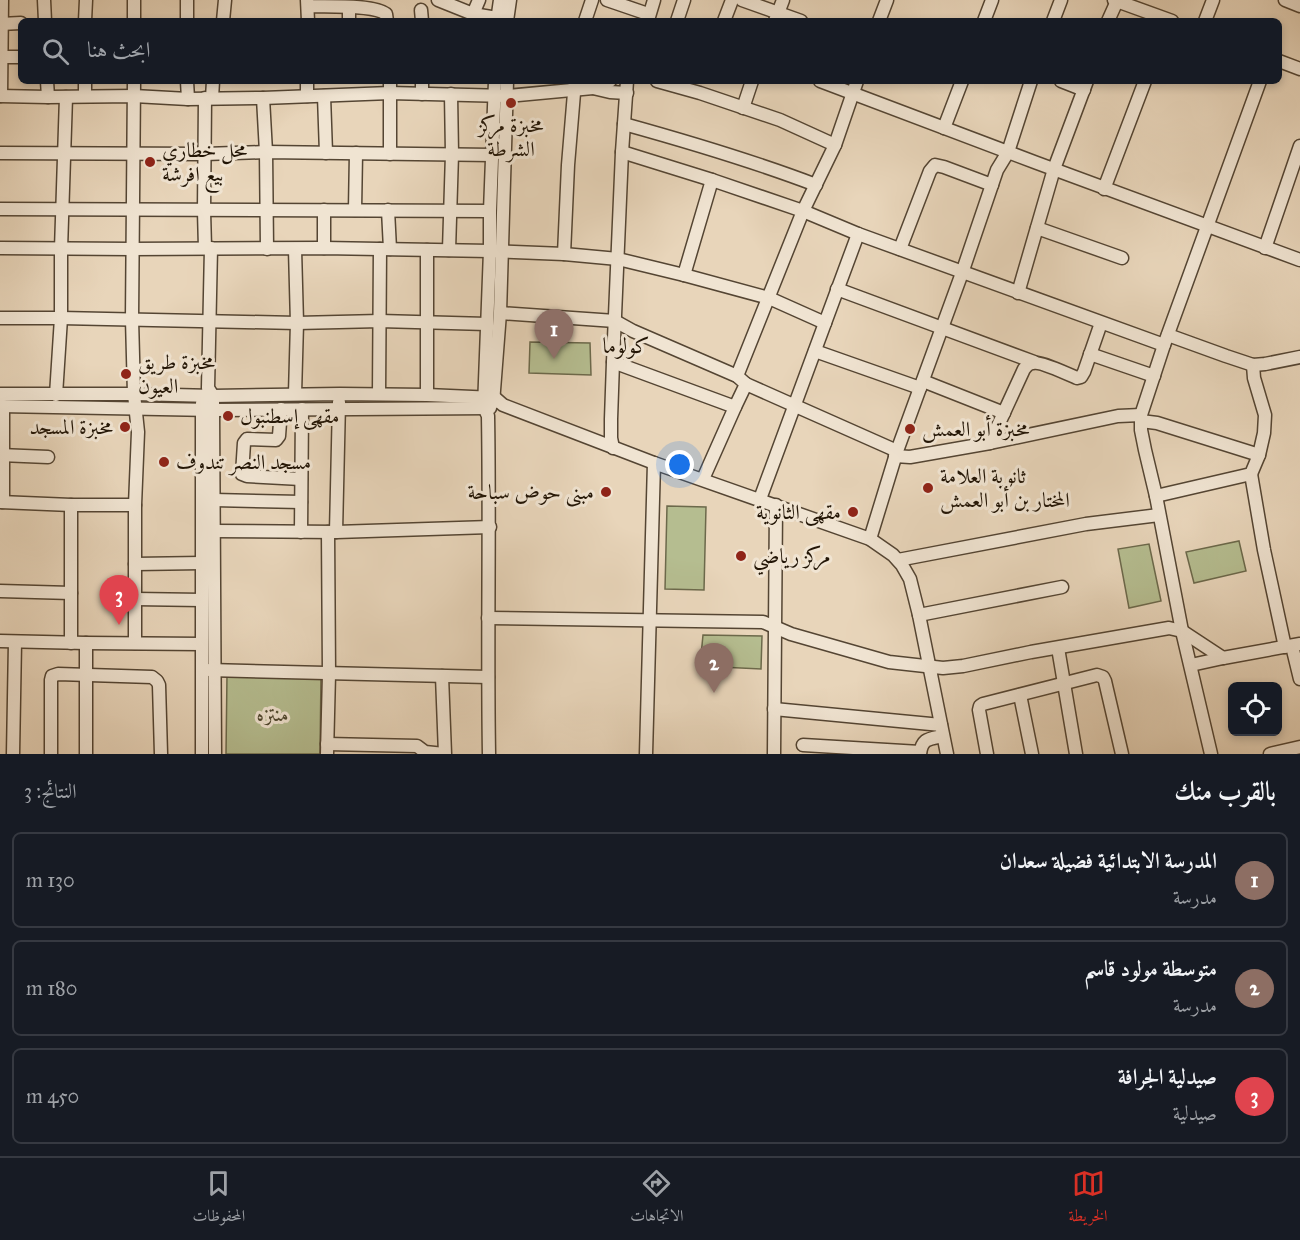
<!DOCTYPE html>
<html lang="ar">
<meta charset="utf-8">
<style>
:root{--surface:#171b24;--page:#20242c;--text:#f1f3f6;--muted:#9ea1a6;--line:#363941;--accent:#d93025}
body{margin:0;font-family:"IM FELL Great Primer",Amiri,serif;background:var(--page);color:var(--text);direction:rtl}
.controls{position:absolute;right:18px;bottom:18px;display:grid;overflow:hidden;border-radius:9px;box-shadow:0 3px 9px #0003}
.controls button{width:54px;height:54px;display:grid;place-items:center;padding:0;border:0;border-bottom:2px solid var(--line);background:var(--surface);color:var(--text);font:30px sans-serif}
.you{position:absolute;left:680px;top:465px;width:21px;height:21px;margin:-15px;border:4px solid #fff;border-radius:50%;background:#1a73e8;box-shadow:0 0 0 9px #1a73e833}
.badge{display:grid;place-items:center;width:39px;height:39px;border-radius:50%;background:var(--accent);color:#fff;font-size:20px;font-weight:700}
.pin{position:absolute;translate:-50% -50px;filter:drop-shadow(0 2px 3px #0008)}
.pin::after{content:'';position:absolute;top:32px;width:21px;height:18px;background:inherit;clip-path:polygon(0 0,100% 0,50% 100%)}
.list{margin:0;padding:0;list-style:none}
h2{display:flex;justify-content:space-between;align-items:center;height:78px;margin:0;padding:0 24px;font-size:26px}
h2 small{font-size:20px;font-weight:400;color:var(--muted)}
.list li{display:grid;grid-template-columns:39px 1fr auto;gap:18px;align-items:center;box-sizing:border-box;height:96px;margin:0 12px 12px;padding:0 12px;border:2px solid var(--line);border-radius:9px}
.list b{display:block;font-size:22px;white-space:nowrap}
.list p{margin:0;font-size:20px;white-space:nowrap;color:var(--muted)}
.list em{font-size:20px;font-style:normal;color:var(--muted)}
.icon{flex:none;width:33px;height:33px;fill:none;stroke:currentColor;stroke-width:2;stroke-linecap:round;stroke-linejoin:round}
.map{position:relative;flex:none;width:1300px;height:754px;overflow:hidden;direction:ltr}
.search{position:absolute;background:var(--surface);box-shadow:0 3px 9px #0003;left:18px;right:18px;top:18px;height:66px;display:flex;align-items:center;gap:15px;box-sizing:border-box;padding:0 21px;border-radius:9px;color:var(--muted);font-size:22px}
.sheet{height:402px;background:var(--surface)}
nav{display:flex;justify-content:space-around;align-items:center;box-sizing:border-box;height:84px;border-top:2px solid var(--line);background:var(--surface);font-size:16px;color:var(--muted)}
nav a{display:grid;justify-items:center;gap:3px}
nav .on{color:var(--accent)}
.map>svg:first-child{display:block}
.green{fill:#b5bd90;stroke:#6c694b;stroke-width:1.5}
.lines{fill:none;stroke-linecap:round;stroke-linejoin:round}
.minor-casing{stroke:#544533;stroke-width:15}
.minor{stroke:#f0e4d2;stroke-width:12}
.poi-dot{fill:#8f2418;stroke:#f0e4d2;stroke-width:2}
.labels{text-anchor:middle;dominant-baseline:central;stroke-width:6;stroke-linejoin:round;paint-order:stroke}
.poi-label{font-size:21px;fill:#221506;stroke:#f0e4d2;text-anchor:start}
.park-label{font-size:21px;font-style:italic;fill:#4e472f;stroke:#f0e4d2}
.neighbourhood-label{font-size:22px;fill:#221506;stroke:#f0e4d2}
</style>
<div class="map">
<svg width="1300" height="754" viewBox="0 0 1300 754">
<rect width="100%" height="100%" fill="#e8d5ba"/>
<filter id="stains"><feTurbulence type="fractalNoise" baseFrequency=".00333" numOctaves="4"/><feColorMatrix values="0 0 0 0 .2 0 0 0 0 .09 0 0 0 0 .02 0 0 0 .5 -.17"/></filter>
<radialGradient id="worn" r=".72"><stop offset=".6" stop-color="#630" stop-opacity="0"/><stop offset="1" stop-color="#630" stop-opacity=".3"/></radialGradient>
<g class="green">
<polygon points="530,342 590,343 591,375 529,373"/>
<polygon points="667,506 706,507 704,590 665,589"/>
<polygon points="1239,541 1246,571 1194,583 1186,552"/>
<polygon points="1149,544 1161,601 1129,608 1118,549"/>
<polygon points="703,635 762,636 761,669 700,666"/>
<polygon points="227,675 321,675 320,754 226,754"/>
</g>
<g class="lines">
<g class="minor-casing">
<g id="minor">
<polyline points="44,0 45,21"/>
<polyline points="187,0 187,21"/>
<polyline points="307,0 308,21"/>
<polyline points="438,0 473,14 497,18"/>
<polyline points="607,0 648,14"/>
<polyline points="742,0 801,21"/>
<polyline points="1114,0 1172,21"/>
<polyline points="1285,0 1300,6"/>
<path d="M308,6C325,7 373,4 386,14L387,21"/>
<polyline points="421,10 422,21"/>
<polyline points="473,14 479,0"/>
<polyline points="648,20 654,0"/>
<polyline points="85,21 86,0"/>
<polyline points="134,21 134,0"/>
<polyline points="223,21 225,0"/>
<polyline points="349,21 349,7"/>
<polyline points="497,21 500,0"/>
<polyline points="507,21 510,0"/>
<polyline points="585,21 592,0"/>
<polyline points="677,21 684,0"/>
<polyline points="724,21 732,0"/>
<polyline points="775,21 783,0"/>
<polyline points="879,21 887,0"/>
<polyline points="984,21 992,0"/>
<polyline points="1053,21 1061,0"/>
<polyline points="1108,21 1117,1"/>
<polyline points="1205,21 1213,0"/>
<polyline points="0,24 21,23"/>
<polyline points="0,57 21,57"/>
<polyline points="1279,61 1300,69"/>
<polyline points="47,81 48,97"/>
<polyline points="134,81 132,319 134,394 138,432 135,505 135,643"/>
<polyline points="187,81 188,99"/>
<polyline points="390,81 390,154"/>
<polyline points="422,81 422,94"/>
<polyline points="657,81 700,93 780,120 835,145"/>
<polyline points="820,81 1037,163 1300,260"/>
<polyline points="1061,81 1084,90"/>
<polyline points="593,88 610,92 627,93"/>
<polyline points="0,96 48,97 134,96 188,99 263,98 390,93 507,96 593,88 610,81"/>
<polyline points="1,96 2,0"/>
<polyline points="85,96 85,81"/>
<polyline points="307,96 307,81"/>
<polyline points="324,96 326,153"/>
<polyline points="212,98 213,81"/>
<polyline points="263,98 266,152 267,249"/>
<polyline points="743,108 752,81"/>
<path d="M624,124C689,142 753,161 816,185"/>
<polyline points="944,128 962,81"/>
<polyline points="622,152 712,180 803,211 858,234 1164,345"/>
<polyline points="0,153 205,154 266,152 492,155"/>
<polyline points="1104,189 1145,81"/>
<polyline points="0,209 490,211"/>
<polyline points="324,210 324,248"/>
<polyline points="355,210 356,153"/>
<polyline points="388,210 390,249"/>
<polyline points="1037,228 1122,258"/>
<polyline points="0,248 132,249 324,248 490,251 564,254 618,259 684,275 769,298 825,323 858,234"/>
<polyline points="205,248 204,211 205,98"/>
<polyline points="211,248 208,388 213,396 213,410 215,754"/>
<polyline points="1265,248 1300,146"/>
<polyline points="295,249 297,323 295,394"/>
<polyline points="900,249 930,171 935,165 944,167 992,185"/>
<polyline points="427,250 427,395"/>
<polyline points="449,250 452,154 451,94"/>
<polyline points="564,254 568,165 575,81"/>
<polyline points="684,275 712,180"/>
<polyline points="837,289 1034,362"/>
<polyline points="1018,293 1054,169 1087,81"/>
<polyline points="500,313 615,321 633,331 737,376 746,384 735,407 703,479"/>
<polyline points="0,318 61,318 297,323 380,321 487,324"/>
<polyline points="1168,335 1226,356 1253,365 1265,364 1300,357"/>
<polyline points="815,351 920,388"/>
<polyline points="1090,354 1154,376"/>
<polyline points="613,362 735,407"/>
<polyline points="737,376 803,211 835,145 857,81"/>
<polyline points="923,381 1004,413"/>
<polyline points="746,384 897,451"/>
<polyline points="0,394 134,394 213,396 340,394 427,395 495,398 503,405 654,463 870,539 893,555 902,565 910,579 919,615 947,754"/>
<polyline points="379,394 380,249"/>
<polyline points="56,395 61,318 61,249 66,97"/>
<polyline points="202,403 202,754"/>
<polyline points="493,403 500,313 507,81"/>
<polyline points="0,406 213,410 490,408"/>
<polyline points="281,409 279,436 276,440 247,439 244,443 242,474 247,476 301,479"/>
<polyline points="1141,421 1157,423 1259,455"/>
<path d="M990,443L1024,369C1027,366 1028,363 1033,363C1040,361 1068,374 1077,378L1081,377L1084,372L1101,323"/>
<polyline points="613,448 611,438 611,419 613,362 622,152 627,81"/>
<polyline points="0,455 48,457"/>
<polyline points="895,456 910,457 990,443 1118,416 1141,415"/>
<polyline points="1251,474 1264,550 1285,647"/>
<polyline points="1156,496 1251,474 1259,455 1264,433 1265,415 1254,378 1253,365"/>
<polyline points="760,499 825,323"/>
<polyline points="214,500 301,502"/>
<polyline points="0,502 71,505 135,505"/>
<polyline points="3,502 3,406"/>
<polyline points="71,505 71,643"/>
<polyline points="214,531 336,532 490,527"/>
<polyline points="301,532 302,409"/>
<polyline points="336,532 339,402"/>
<polyline points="870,539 897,451 962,273 997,170 1008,152 1031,81"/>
<polyline points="898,560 1086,524 1159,515"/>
<polyline points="135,564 202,563"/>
<polyline points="0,591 71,593"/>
<polyline points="135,599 202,600"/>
<polyline points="919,615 1062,587"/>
<polyline points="488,618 763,622 791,634 889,662 943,668 963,666 1031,652 1169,628 1182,631 1223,658"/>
<polyline points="0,641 86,643 202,644"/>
<polyline points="1292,646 1300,679"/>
<polyline points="1058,648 1076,754"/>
<polyline points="1191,665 1223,658 1300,644"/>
<polyline points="209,670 488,677"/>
<polyline points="442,676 445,754"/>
<polyline points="1020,695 1032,754"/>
<polyline points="774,709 941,725"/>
<polyline points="327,744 417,746 425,752 444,754"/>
<polyline points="803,745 920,752"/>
<polyline points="13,754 15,642"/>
<polyline points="51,754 51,680 52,676 58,674 152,677 157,681 159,685 161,754"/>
<polyline points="86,754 86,643"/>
<polyline points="327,754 329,674 328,532"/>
<path d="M489,754C487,641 490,529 488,416L484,407L490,251V211L495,81"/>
<polyline points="646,754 654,463"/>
<polyline points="774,754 776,505"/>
<path d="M920,754C922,738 929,739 943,736"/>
<polyline points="987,754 979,710 980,706 983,704 1097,675 1103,677 1105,681 1122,754"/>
<polyline points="1211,754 1182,631 1156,496 1145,450 1141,430 1141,415 1164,345 1260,81"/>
<polyline points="1270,754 1300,747"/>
</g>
</g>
<use href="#minor" class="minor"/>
</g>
<g class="poi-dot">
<circle cx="511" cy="103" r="6"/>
<circle cx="150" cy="162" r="6"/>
<circle cx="126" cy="374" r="6"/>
<circle cx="228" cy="416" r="6"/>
<circle cx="125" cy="427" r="6"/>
<circle cx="910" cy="429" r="6"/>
<circle cx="164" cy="462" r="6"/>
<circle cx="928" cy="488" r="6"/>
<circle cx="606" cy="492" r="6"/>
<circle cx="853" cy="512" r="6"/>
<circle cx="741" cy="556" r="6"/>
</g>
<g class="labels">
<g class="poi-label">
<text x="511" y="125" text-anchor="middle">مخبزة مركز<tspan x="511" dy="24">الشرطة</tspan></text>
<text x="162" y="150">محل خطاري<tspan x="162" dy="24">بيع افرشة</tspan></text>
<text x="138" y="362">مخبزة طريق<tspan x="138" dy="24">العيون</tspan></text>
<text x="240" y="416">مقهى إسطنبول</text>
<text x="113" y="427" text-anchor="end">مخبزة المسجد</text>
<text x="922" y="429">مخبزة أبو العمش</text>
<text x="176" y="462">مسجد النصر تندوف</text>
<text x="940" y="476">ثانوية العلامة<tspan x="940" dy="24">المختار بن أبو العمش</tspan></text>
<text x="594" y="492" text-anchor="end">مبنى حوض سباحة</text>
<text x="841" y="512" text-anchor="end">مقهى الثانوية</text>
<text x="753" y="556">مركز رياضي</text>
</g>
<g class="park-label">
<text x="273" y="714">منتزه</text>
</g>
<g class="neighbourhood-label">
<text x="626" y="345">كولوما</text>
</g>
</g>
<rect width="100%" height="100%" filter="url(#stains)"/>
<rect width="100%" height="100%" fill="url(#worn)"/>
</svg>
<div class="controls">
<button><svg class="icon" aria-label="locate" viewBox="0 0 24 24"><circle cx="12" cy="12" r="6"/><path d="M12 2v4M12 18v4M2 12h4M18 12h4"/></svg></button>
</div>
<div class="you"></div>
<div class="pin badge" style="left:554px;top:359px;background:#8d6e63">1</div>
<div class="pin badge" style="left:714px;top:693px;background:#8d6e63">2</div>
<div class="pin badge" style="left:119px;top:625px;background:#e0444e">3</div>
<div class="search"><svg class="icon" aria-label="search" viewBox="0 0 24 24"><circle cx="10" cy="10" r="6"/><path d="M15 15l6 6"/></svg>ابحث هنا</div>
</div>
<section class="sheet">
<h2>بالقرب منك<small>النتائج: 3</small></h2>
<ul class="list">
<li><span class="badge" style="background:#8d6e63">1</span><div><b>المدرسة الابتدائية فضيلة سعدان</b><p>مدرسة</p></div><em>130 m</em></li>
<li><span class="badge" style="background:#8d6e63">2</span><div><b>متوسطة مولود قاسم</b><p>مدرسة</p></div><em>180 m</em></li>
<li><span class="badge" style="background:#e0444e">3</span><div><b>صيدلية الجرافة</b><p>صيدلية</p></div><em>450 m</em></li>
</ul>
</section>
<nav>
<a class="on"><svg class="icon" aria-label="map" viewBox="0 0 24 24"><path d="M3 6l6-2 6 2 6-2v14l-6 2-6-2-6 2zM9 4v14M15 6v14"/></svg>الخريطة</a>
<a><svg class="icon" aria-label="directions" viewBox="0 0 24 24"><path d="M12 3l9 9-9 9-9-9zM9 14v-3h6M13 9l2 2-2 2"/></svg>الاتجاهات</a>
<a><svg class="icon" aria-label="saved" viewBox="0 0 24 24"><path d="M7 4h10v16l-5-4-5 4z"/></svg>المحفوظات</a>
</nav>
